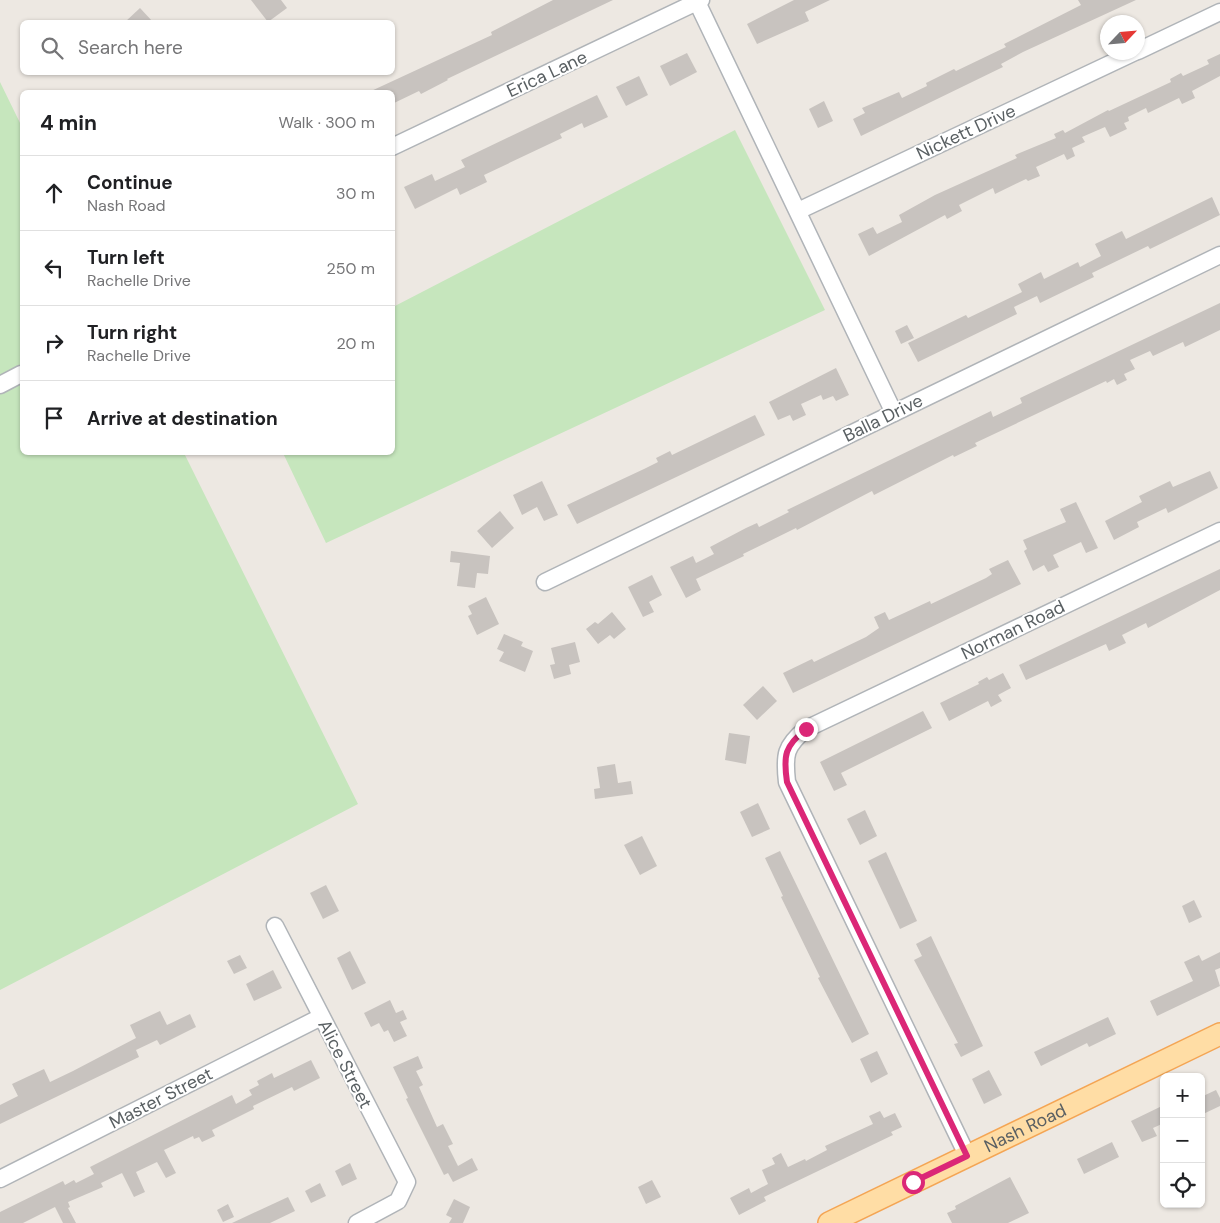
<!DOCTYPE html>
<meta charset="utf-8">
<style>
:root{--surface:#fff;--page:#f6f6f6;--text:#202124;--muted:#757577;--line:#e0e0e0}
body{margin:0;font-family:"DM Sans",sans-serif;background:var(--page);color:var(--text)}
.controls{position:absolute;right:15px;bottom:15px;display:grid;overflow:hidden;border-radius:8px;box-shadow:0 1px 4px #0004}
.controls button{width:45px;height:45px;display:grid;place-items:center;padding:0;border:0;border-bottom:1px solid var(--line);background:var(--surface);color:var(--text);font:25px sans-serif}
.compass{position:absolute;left:1100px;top:15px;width:45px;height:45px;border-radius:50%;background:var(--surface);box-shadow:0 1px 4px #0004;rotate:64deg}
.stop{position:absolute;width:15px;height:15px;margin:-11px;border:4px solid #db2777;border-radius:50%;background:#fff}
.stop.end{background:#db2777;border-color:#fff;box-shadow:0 1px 5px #0008}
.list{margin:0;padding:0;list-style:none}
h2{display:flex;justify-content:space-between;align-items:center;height:65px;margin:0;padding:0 20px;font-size:21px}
h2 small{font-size:16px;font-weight:400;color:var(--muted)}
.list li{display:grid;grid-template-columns:32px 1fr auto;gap:15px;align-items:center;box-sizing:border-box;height:75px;padding:0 20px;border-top:1px solid var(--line)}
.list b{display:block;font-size:19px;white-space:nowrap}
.list p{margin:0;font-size:16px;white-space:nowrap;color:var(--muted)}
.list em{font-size:16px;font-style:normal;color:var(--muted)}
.icon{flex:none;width:28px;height:28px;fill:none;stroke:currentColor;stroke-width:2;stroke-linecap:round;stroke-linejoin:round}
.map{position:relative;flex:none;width:1220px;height:1223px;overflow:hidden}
.search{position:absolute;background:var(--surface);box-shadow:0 1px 4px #0004;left:20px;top:20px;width:375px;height:55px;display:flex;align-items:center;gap:12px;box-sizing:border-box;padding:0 18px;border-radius:8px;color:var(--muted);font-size:19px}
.panel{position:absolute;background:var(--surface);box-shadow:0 1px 4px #0004;left:20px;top:90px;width:375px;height:365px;border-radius:8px}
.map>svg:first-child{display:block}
.green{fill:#c6e6bd}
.building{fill:#c8c3bf}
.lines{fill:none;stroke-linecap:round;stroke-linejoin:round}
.minor-casing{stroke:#b0b4b8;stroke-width:19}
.major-casing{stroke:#f4a554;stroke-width:24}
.minor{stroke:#fff;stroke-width:16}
.major{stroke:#ffdda5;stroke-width:21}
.route{stroke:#db2777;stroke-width:6}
.labels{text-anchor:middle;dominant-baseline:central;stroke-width:4;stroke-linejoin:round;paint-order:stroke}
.street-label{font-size:18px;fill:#5a6063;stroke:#fff}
</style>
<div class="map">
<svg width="1220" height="1223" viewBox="0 0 1220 1223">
<rect width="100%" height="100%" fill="#ede8e2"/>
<g class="green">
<polygon points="0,82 22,127 22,452 184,453 358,804 0,990"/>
<polygon points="735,130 825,310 326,543 283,453 392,452 393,307"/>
</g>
<g class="building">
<polygon points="251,0 281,0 287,8 268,22"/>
<polygon points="553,0 613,0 447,79 448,80 421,94 419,91 392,104 392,92 369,92 492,35 491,32"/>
<polygon points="794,0 830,0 805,12 809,21 757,44 747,24"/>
<polygon points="1078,0 1136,0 1023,52 1001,64 1003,67 861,136 853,119 865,113 862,108 899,92 902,98 927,86 926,83 954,69 956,71 1006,47 1004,44 1081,5"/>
<polygon points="140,8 153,22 125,22"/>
<polygon points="687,53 697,72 670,86 660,66"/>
<polygon points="1220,54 1220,76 1192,91 1195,98 1182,104 1179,98 1148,113 1146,108 1128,117 1129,121 1124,123 1127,129 1110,137 1105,127 1082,137 1085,142 1072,148 1075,156 1067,160 1064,154 1036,167 1040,176 1028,181 1026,179 995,194 993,188 959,205 962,211 947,219 945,215 869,256 858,234 873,227 877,234 902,222 899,215 935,195 1017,158 1015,155 1056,138 1054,134 1063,130 1065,133 1108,110 1109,111 1171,82 1170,79 1181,73 1183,76 1209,64 1207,60"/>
<polygon points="639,76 648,95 626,106 616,87"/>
<polygon points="597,95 608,117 584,128 582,123 560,134 562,138 484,175 487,182 460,195 457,188 415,209 404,187 432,174 435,181 465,167 461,160"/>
<polygon points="824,101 833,121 818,128 809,109"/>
<polygon points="1212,197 1220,215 1150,249 1148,246 1092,273 1094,277 1040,303 1037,296 1014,307 1017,314 918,362 908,343 966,315 968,318 1022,292 1018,284 1041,272 1044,279 1078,262 1080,267 1101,256 1095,244 1122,231 1126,239"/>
<polygon points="1220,303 1220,330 1185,347 1183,342 1153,356 1150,351 1130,360 1135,369 1124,374 1127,380 1117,385 1114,379 1107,383 1106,381 975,443 977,446 954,457 953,455 874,495 872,491 797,530 796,528 743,554 744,556 696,579 701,590 686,598 670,567 693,556 696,563 714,554 710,547 746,528 757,523 759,527 789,512 787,510 991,411 993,417 1022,403 1020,398"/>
<polygon points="907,325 914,338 901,344 895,331"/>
<polygon points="836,368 849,395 836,401 833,396 823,400 821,395 801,404 806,415 793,421 790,415 778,420 769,402"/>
<polygon points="755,415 765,435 577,524 567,505 644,469 658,462 656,458 670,451 672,455"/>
<polygon points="1210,471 1218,488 1168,513 1166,508 1137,522 1139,527 1114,540 1105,521 1142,502 1139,496 1170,481 1173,487"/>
<polygon points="542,481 558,515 544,521 537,507 522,515 513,495"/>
<polygon points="1076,502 1098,548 1086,553 1081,542 1053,555 1059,567 1048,572 1044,565 1033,571 1024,551 1027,549 1023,540 1066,522 1060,509"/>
<polygon points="500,511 514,528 492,548 477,531"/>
<polygon points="451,551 490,556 488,574 477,573 475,588 457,586 460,563 450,562"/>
<polygon points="1008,560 1021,584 793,693 783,673 812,659 814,662 866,637 879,628 874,617 885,612 889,620 930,601 931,604 986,578 992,574 989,569"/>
<polygon points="1220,569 1220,590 1148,628 1146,623 1122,635 1126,643 1109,651 1106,644 1026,680 1019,665"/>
<polygon points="652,575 662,595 649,602 654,612 643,617 628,587"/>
<polygon points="486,597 499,624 477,635 468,616 472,614 468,606"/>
<polygon points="612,612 626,629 614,639 610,635 598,644 586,629 595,622 598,624"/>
<polygon points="504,634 523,642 521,646 533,651 525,672 499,661 504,652 497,649"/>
<polygon points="575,642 580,662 569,665 571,674 554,679 550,665 555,664 551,648"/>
<polygon points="1003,673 1011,688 998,695 1002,701 991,707 988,701 949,721 940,703 979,684 978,682 987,677 989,680"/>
<polygon points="763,686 777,701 757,720 743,705"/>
<polygon points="923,711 932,728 841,773 847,785 834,791 820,762"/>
<polygon points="729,733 750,736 746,764 725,760"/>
<polygon points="615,764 618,783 631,781 633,794 595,799 594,789 600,788 597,767"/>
<polygon points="758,803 770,829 752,837 740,812"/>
<polygon points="865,810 877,836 860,845 847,819"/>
<polygon points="642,836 657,866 640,875 624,845"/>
<polygon points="780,851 869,1034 852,1043 818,978 820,977 781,897 783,896 765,858"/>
<polygon points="886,852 917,921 900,929 868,861"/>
<polygon points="326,885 339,911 323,919 310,893"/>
<polygon points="1194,900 1202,917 1189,923 1182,906"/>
<polygon points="931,936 983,1046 961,1057 954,1044 958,1043 914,960 922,956 916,944"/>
<polygon points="350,951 366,983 352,990 337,958"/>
<polygon points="1220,952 1220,968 1215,970 1220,986 1157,1016 1150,1001 1193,981 1184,962 1199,955 1202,961"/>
<polygon points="240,955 247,968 234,974 227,961"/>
<polygon points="273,970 282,988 254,1001 246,984"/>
<polygon points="390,1000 396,1013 403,1010 407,1019 400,1022 407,1036 394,1042 388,1030 384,1032 379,1023 371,1027 364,1013"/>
<polygon points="160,1011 167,1025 190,1014 196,1027 160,1045 157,1040 136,1050 139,1057 0,1124 0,1105 18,1096 12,1084 44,1069 50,1082 73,1071 136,1038 130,1025"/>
<polygon points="1108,1017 1116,1034 1089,1047 1087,1043 1041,1066 1034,1052"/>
<polygon points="877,1051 888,1074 871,1083 860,1059"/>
<polygon points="418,1056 423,1068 416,1071 423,1085 419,1087 437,1127 443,1124 453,1144 448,1146 458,1166 472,1158 478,1170 453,1182 448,1173 444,1175 406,1099 408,1098 393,1067"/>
<polygon points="311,1060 320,1078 294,1091 292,1087 253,1106 254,1109 212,1130 215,1136 202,1142 199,1137 194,1139 193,1136 164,1150 176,1173 166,1178 157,1162 136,1172 145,1192 134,1197 122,1173 101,1183 103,1187 68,1202 70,1207 68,1208 76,1223 63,1223 55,1207 23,1223 0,1223 0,1212 63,1181 65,1185 74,1180 76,1183 94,1174 90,1167 232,1095 236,1104 252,1095 249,1090 259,1085 257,1081 272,1073 274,1078"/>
<polygon points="989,1070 1002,1095 984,1104 972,1079"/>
<polygon points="1216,1090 1220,1098 1220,1106 1201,1115 1201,1097"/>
<polygon points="1164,1105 1164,1123 1153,1128 1157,1136 1142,1142 1131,1121"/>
<polygon points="880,1111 884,1118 895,1113 902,1127 891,1132 893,1135 764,1197 766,1201 739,1215 730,1198 749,1188 751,1193 768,1184 762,1170 775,1164 772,1158 781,1153 788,1167 805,1159 806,1161 827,1150 825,1146 873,1124 869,1116"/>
<polygon points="1112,1142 1119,1157 1084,1174 1077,1159"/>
<polygon points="350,1163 357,1179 342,1186 335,1171"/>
<polygon points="1010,1177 1029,1213 1008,1223 952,1223 947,1213 956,1209 955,1206"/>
<polygon points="652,1180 661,1197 646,1204 638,1187"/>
<polygon points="320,1183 326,1196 311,1203 305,1191"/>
<polygon points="288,1197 295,1211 270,1223 232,1223"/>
<polygon points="454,1199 470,1207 463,1223 449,1223 452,1218 446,1215"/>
<polygon points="228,1204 234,1217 223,1222 217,1210"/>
</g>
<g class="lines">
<g class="minor-casing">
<g id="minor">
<polyline points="697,2 894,413"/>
<polyline points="1138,51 1220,12"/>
<polyline points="392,147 701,0"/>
<polyline points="798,211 1135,52"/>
<polyline points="0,385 21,374"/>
<polyline points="545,582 1220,255"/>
<polyline points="275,926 407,1182 398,1201 357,1223"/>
<path d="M967,1155L787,782C784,755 785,746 806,729L1220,531"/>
<polyline points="0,1179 321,1017"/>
</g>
</g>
<g class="major-casing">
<g id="major">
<path id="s1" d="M829,1223L1220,1034"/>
</g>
</g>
<use href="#minor" class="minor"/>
<use href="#major" class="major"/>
</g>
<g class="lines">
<path class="route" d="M806,729C785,746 783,755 787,782L967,1156L913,1182"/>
</g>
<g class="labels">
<g class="street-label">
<text transform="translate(547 74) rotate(-25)">Erica Lane</text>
<text transform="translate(966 132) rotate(-25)">Nickett Drive</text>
<text transform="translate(883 418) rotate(-26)">Balla Drive</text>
<text transform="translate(1013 630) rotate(-26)">Norman Road</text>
<text transform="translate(345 1064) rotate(63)">Alice Street</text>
<text transform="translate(161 1098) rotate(-27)">Master Street</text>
<text stroke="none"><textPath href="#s1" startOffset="218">Nash Road</textPath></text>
</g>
</g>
</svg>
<div class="controls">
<button>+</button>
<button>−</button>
<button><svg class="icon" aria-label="locate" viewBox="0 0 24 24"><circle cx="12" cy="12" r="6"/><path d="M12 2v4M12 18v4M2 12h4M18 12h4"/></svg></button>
</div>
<svg class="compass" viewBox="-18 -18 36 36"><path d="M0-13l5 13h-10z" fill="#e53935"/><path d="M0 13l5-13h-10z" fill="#757577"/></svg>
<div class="stop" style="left:913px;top:1182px"></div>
<div class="stop end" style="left:806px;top:729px"></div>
<div class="search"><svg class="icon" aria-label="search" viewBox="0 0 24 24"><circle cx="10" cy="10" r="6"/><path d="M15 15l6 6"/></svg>Search here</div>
<section class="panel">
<h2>4 min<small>Walk · 300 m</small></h2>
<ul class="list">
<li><svg class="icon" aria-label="ahead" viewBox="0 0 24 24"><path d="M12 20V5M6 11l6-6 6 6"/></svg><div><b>Continue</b><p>Nash Road</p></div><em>30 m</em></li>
<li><svg class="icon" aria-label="left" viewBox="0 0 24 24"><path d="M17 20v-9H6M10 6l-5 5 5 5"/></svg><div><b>Turn left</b><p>Rachelle Drive</p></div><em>250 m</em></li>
<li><svg class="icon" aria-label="right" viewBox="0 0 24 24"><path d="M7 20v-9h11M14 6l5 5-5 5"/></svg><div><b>Turn right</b><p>Rachelle Drive</p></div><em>20 m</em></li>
<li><svg class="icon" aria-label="arrive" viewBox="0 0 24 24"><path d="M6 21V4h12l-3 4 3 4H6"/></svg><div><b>Arrive at destination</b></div></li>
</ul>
</section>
</div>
